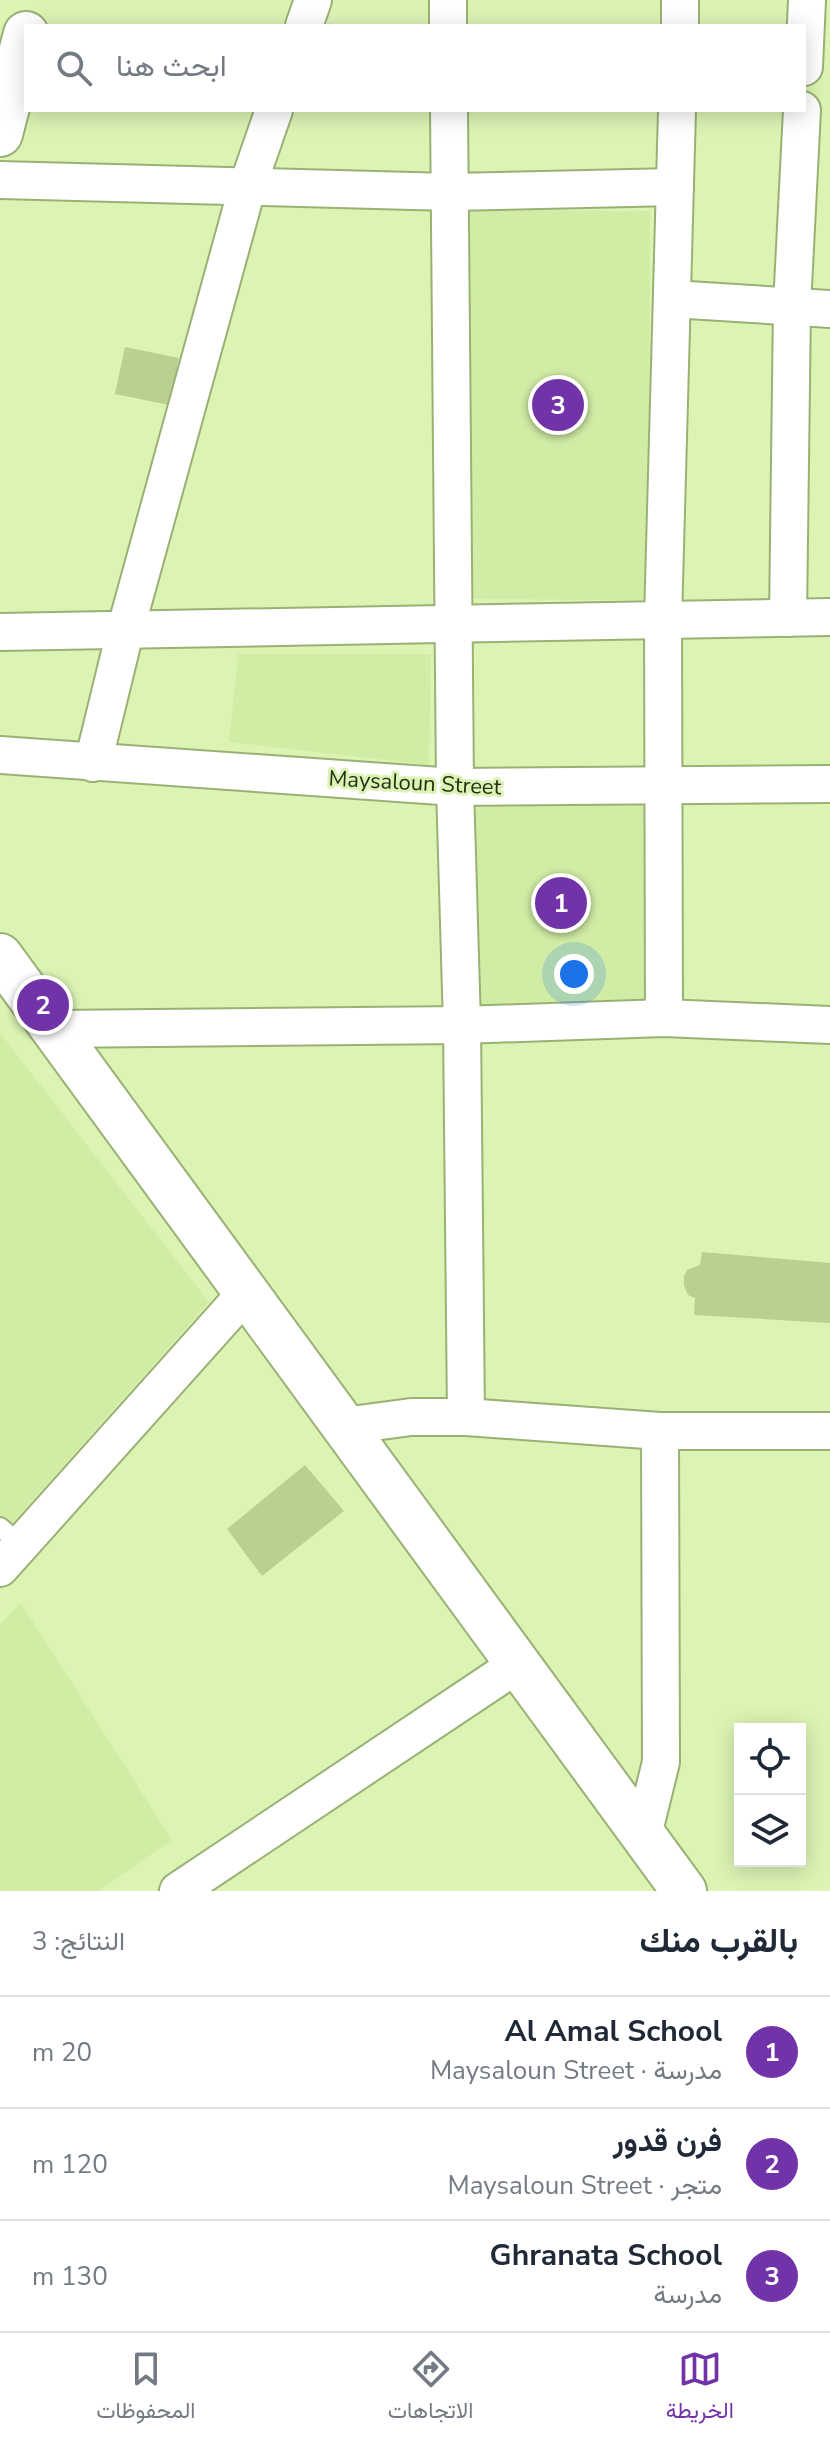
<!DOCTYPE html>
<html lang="ar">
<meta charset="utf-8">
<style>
:root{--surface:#fff;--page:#f2f2f3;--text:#1f2937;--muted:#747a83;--line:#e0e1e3;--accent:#7333a8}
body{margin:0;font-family:"Nunito Sans",Vazirmatn,sans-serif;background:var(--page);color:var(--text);direction:rtl}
.controls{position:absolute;right:24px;bottom:24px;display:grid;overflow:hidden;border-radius:0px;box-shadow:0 4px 20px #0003}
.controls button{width:72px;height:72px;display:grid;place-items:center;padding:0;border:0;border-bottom:2px solid var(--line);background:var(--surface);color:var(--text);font:40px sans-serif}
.you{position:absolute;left:574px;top:974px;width:28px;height:28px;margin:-20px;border:6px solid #fff;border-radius:50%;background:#1a73e8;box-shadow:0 0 0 12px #1a73e833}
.badge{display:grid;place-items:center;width:52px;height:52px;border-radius:50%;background:var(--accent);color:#fff;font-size:26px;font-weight:700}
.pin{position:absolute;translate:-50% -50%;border:4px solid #fff;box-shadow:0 2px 8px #0006}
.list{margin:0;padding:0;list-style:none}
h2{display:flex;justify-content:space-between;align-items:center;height:104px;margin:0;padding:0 32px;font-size:34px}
h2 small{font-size:26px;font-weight:400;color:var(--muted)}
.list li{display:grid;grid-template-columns:52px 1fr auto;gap:24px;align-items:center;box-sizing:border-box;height:112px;padding:0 32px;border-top:2px solid var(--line)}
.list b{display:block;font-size:30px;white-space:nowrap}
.list p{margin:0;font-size:26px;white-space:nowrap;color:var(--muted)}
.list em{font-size:26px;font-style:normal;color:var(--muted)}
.icon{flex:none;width:44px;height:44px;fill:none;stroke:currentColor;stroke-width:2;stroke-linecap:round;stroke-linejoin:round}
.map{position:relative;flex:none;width:830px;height:1891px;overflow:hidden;direction:ltr}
.search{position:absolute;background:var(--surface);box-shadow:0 4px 20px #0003;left:24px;right:24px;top:24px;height:88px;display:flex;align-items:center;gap:20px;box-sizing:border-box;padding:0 28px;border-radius:0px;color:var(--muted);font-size:30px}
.sheet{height:440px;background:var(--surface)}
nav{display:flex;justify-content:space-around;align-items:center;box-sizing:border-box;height:112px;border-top:2px solid var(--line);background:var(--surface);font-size:22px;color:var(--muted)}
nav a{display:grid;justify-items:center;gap:4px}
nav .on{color:var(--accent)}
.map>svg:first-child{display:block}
.built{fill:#d1eda5}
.building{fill:#b8d193}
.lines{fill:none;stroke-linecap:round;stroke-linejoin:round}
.lane-casing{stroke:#99b174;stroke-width:22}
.street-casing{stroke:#99b174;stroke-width:40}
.secondary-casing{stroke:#99b174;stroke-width:48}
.lane{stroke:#fff;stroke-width:18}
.street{stroke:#fff;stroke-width:36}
.secondary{stroke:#fff;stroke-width:44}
.labels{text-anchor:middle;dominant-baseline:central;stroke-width:6;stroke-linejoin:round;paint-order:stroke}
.street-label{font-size:22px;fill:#263017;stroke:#dbf4b4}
</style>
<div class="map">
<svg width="830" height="1891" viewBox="0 0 830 1891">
<rect width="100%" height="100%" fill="#dbf4b4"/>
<g class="built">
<polygon points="466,210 650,211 649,600 465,599"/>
<polygon points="238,654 431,654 429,765 229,742"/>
<polygon points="664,787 664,1018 462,1025 455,788"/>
<polygon points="0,1033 209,1302 0,1537"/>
<polygon points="21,1603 172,1840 98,1891 0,1891 0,1625"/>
</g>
<g class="building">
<polygon points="125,347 179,358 169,405 115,394"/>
<polygon points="702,1252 830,1263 830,1323 694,1315 695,1298 688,1295 684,1285 684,1276 687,1270 700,1265"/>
<polygon points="305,1465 344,1511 262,1576 227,1529"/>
</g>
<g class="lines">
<g class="lane-casing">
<polyline id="lane" points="0,1527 21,1545"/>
</g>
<g class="street-casing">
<g id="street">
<polyline points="448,0 448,26"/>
<polyline points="304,26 313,0"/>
<polyline points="680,26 680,0"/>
<polyline points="804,67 807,0"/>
<polyline points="449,110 455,787 462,1025 466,1417"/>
<polyline points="0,180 450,192 675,187"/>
<polyline points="672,299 830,309"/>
<polyline points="788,618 792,306 802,110"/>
<polyline points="0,632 830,617"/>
<polyline points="0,755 455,787 830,784"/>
<polyline points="93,763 126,628 248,185 274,110"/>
<polyline points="664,1018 663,620 677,110"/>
<polyline points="53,1029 462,1025 664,1018 830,1025"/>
<polyline points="344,1426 411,1417 466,1417 660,1431 830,1431"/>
<polyline points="0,1568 246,1293"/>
<polyline points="643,1835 661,1762 660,1431"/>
<polyline points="178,1891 518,1664"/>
</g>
</g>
<g class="secondary-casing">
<g id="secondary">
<polyline points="0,134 26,34"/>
<polyline points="0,956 684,1891"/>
</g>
</g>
<use href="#lane" class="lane"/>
<use href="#street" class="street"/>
<use href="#secondary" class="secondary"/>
</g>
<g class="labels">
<g class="street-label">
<text transform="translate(415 783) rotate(3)">Maysaloun Street</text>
</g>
</g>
</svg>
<div class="controls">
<button><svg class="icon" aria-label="locate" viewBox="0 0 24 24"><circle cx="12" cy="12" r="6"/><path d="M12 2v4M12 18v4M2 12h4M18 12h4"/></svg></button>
<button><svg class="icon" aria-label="layers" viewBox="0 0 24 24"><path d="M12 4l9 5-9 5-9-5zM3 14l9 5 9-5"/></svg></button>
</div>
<div class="you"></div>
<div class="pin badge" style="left:561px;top:903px">1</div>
<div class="pin badge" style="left:43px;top:1005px">2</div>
<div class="pin badge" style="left:558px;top:405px">3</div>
<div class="search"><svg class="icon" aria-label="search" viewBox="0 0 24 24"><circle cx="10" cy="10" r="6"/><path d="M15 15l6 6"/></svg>ابحث هنا</div>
</div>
<section class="sheet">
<h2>بالقرب منك<small>النتائج: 3</small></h2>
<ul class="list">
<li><span class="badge">1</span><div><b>Al Amal School</b><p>مدرسة · Maysaloun Street</p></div><em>20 m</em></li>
<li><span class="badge">2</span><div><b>فرن قدور</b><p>متجر · Maysaloun Street</p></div><em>120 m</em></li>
<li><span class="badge">3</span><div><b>Ghranata School</b><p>مدرسة</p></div><em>130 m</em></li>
</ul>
</section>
<nav>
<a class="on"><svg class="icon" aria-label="map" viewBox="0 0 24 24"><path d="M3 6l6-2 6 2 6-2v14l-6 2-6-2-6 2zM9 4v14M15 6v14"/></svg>الخريطة</a>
<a><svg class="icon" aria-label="directions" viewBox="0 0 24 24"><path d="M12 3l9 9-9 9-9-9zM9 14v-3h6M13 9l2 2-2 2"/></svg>الاتجاهات</a>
<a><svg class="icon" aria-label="saved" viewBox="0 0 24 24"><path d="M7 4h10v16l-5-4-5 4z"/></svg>المحفوظات</a>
</nav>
